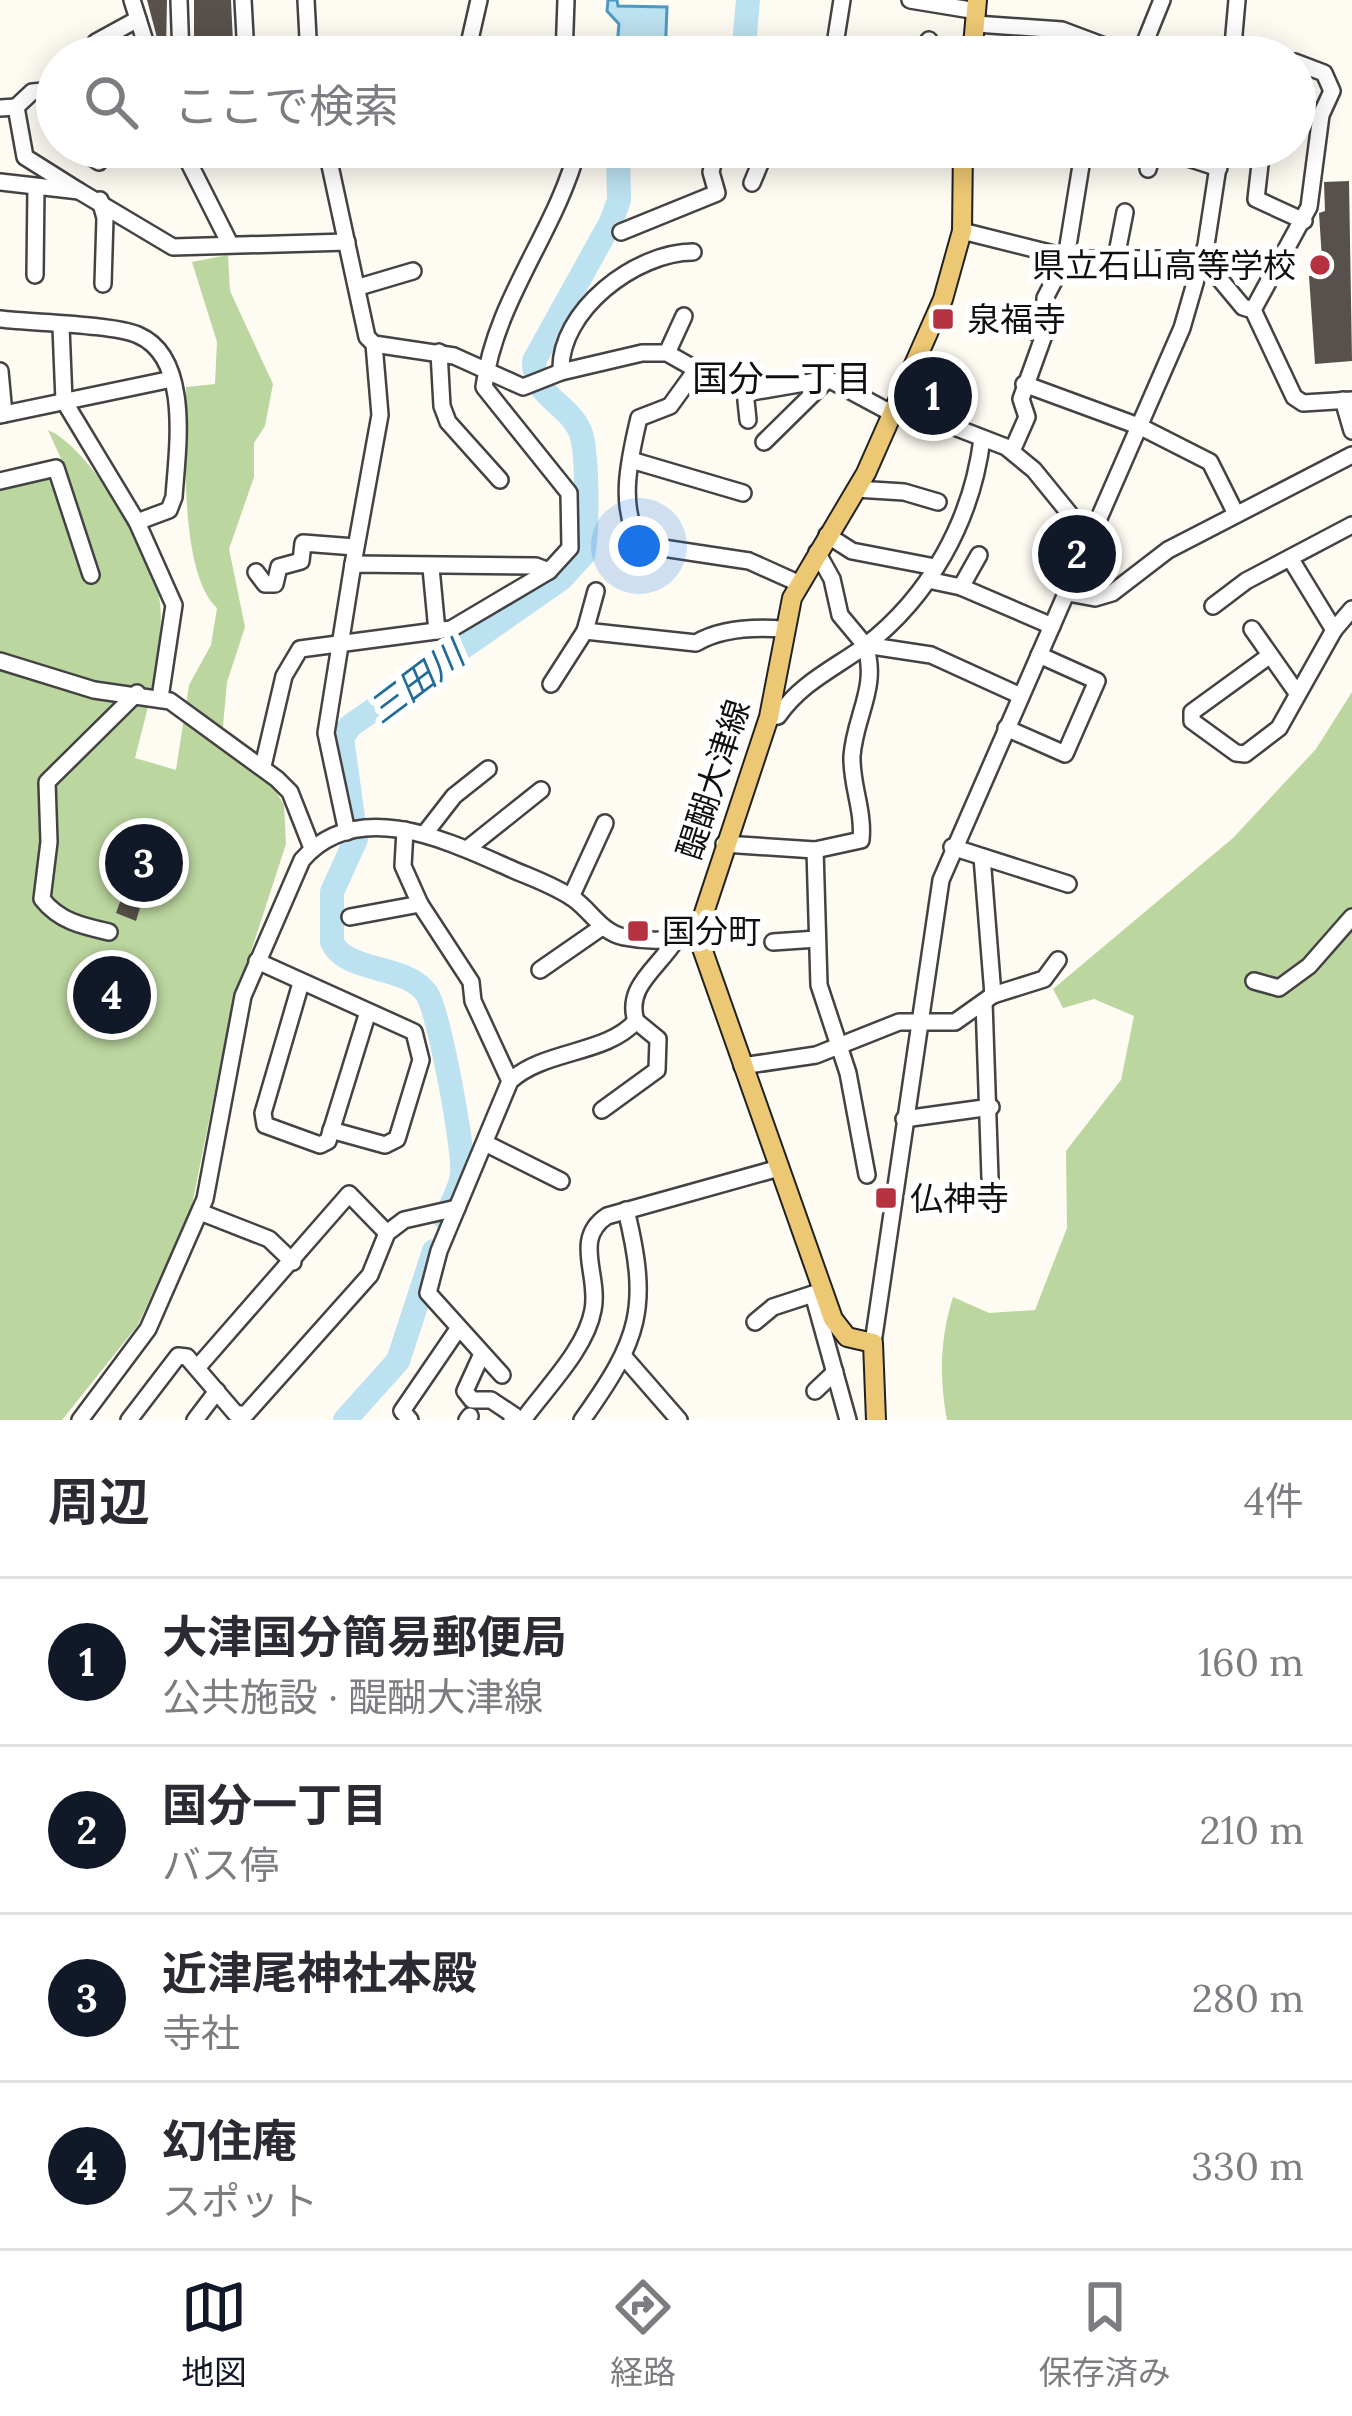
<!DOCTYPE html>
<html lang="ja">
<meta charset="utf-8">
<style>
:root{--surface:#fff;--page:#f2f2f3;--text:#2b2b33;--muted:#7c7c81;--line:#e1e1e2;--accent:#111827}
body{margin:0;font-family:Lora,"Noto Sans JP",serif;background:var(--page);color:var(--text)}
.you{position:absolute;left:639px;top:546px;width:42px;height:42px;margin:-30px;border:9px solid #fff;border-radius:50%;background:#1a73e8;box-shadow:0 0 0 18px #1a73e833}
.badge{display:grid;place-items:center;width:78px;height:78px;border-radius:50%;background:var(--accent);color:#fff;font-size:39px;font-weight:700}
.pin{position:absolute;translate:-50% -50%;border:6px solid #fff;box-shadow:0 3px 12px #0006}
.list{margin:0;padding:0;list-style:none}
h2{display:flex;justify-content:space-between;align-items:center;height:156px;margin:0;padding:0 48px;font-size:51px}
h2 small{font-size:39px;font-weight:400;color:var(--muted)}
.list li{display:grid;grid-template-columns:78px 1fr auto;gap:36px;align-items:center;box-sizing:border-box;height:168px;padding:0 48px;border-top:3px solid var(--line)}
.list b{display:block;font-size:45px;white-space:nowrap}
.list p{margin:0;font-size:39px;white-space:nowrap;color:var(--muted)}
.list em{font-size:39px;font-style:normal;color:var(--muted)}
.icon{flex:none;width:66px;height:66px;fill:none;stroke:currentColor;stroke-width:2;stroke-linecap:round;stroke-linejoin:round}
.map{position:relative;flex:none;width:1352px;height:1420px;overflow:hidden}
.search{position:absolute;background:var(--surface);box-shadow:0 6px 30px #0003;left:36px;right:36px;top:36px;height:132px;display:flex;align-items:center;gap:30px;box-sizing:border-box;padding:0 42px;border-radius:66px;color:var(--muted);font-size:45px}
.sheet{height:828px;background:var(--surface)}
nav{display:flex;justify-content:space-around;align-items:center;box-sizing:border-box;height:168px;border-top:3px solid var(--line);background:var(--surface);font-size:33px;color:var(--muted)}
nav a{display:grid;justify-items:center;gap:6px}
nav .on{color:var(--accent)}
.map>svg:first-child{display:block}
.forest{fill:#bbd69f}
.water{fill:#bce1f1;stroke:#4999c3;stroke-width:3}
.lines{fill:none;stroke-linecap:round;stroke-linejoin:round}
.river{stroke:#bce1f1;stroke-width:24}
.building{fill:#58504d}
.minor-casing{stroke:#434343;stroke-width:20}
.major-casing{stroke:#212121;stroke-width:22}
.minor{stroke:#fff;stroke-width:15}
.major{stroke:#edc874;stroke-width:18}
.poi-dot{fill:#b53241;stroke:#fff;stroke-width:4.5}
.labels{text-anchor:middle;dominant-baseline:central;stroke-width:12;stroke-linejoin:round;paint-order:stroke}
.poi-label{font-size:33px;fill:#101010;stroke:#fff;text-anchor:start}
.street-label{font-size:33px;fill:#101010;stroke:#fff}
.neighbourhood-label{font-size:36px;fill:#101010;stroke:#fff}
.water-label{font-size:36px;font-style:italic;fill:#226c98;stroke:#fff}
</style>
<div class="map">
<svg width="1352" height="1420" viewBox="0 0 1352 1420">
<rect width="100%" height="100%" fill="#fefbf3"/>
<g class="forest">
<path d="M228,255L230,291L273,384L265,426L254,443V477L229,549L245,627L227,682L221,748L269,780L284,805L286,844L230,1016L191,1210L138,1325L62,1420H0V487L66,470L48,430C91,448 154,556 160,603C165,646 146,716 135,758L176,770L189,685L211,645L217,608C178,572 186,440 186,387L215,384L217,342L192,262Z"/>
<path d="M1352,692V1420H947C939,1378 940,1338 953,1297L989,1313L1035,1310L1067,1228L1066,1151L1121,1080L1134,1016L1094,999L1063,1008L1053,989L1233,838L1316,749Z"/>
</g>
<polygon class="water" points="608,0 617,0 618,6 667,7 665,57 616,57 619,24 607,11"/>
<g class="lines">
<g class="river">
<polyline points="743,57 748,0"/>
<path d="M445,1218C451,1205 460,1189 462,1175C465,1151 439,1013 427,994C406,963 346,974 332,942V892L356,839L342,738L350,726L561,579L583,555C588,535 588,449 580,431C567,402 533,397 534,361L611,222L619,200L618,147"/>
<polyline points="345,1420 398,1361 434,1251"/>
</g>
</g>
<g class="building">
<polygon points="147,0 167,0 166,49 160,49"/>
<polygon points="194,0 231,0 233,43 201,50 194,45"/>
<polygon points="1349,181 1352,361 1315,364 1309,276 1323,275 1319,213 1325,211 1324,182"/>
<polygon points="137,855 155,859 136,921 116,913"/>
</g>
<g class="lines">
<g class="minor-casing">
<g id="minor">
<polyline points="132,0 150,57"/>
<polyline points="179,0 181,57"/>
<polyline points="243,0 246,55"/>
<polyline points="306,0 309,57"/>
<polyline points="842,0 836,38 842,47 891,57"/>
<polyline points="910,0 977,11"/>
<polyline points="976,24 1062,30 1134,57"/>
<polyline points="1233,43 1280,57"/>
<polyline points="103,57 96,42 138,19"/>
<polyline points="210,57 308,51"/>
<polyline points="466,57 479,0"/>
<polyline points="564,57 566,0"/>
<polyline points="926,57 929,40"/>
<polyline points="1139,57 1162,0"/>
<polyline points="1232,57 1237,0"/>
<polyline points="16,107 25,157 79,191"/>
<polyline points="0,108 16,107 32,92 44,91 57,113"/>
<polyline points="77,147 99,162"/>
<polyline points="181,147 230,244"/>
<polyline points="326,147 367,337 374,344 454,356 523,387 561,372 642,353 667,353 727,387 752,392 828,379 895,415"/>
<polyline points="940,147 963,152"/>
<polyline points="1262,147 1256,199 1304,221"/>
<polyline points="1148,169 1154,147 1219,168"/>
<polyline points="0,182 79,191 173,247 347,242"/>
<polyline points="752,183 767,147"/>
<polyline points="100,200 105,218 103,284"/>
<polyline points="962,231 1074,259 1203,259 1243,307 1253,310 1294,397 1303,403 1352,400"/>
<polyline points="621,232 717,193 711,172 717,147"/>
<polyline points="1116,258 1125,212"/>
<polyline points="35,275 36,187"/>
<polyline points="359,287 413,271"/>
<polyline points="1253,310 1309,207 1321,115 1332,91 1324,73 1295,62"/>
<path d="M0,319C32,323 113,324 138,335C192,358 177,451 174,497L169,510L137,522"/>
<polyline points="1009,322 1044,335"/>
<polyline points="61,327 64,401 137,522 174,605 160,698"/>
<polyline points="439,352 442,406 448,422 500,480"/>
<polyline points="667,353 684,316"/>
<path d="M696,370L670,406L639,418C630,456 616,512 643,545L749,561L798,583"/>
<polyline points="0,371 4,414"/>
<path d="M561,372C558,311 636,252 693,252"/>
<polyline points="1024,384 1141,427 1210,462 1236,514"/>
<polyline points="745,391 748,420"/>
<polyline points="1343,400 1352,431"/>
<polyline points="900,406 1006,447 1034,470 1069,513 1071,556 1079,565"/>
<polyline points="0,415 172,379"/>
<polyline points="764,442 828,379"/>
<polyline points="1012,451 1027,417 1021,399 1044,335 1045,298 1066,258 1084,147"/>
<polyline points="631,460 743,493"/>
<polyline points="0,481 56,468 91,575"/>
<polyline points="856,489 904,492 938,502"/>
<polyline points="827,535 852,551 935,567"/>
<polyline points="817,552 832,579 840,615 865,645 931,655 1021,696"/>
<polyline points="353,564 380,415 374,344"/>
<polyline points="431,568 437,631"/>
<polyline points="256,572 265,584 275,584 279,567 301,561 303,543 355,547"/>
<polyline points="928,580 961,587 979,555"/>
<polyline points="961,587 1052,626"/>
<path d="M596,591L585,631L696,643C721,628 755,627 783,629"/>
<polyline points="1068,593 1095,598 1112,593 1168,550 1352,455"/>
<polyline points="1213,606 1246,581 1352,525"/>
<polyline points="1252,629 1297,693"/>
<polyline points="1334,630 1352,609"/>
<polyline points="1269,656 1192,712 1192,721 1236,753 1245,754 1279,728 1334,630 1290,558"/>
<polyline points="0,661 94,690 170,701 277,779 290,792 312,848"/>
<polyline points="551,684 585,631"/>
<path d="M769,717L778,716C801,683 833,669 865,646C930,596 972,520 982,439"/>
<polyline points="1006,728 1065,754 1097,681 1039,655"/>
<path d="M263,766L284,676L300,649L451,629L549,571L570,548L569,493L484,387C495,300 557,230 578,147"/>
<polyline points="405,830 403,866 420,904 471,982 473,1001 510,1081"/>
<polyline points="347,832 326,733 353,564 536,566 549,571"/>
<polyline points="426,832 454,796 488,769"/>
<path d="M724,844L815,850L861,840C864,810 851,785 852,756C855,715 879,687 865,645"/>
<polyline points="952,847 1068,884"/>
<polyline points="467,849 541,790"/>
<polyline points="815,850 819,985 848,1073 867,1175"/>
<polyline points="982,857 993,995"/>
<polyline points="571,897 605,823"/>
<polyline points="350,917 420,904"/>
<path d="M109,932C82,926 59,921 42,899L49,842L47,782L137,693"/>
<polyline points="773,942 817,939"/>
<polyline points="257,961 414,1032 421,1060 397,1139 385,1145 331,1130"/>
<polyline points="540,970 602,927"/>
<polyline points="1254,981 1279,988 1309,966 1352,917"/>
<polyline points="301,983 263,1113 265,1125 320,1145 328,1141 367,1015"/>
<polyline points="984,1002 990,1178"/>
<polyline points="742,1066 816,1055 899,1022 955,1022 993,995 1044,979 1058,960"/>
<path d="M602,1110L657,1070L658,1039L636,1021C625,987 658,968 675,941"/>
<polyline points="904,1119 991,1107"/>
<polyline points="487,1144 561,1181"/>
<polyline points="200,1212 269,1239 293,1262"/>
<polyline points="822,1290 813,1294 848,1420"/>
<polyline points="755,1322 773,1307 813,1294"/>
<polyline points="873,1343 941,880 1182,328 1206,245 1221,147"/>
<polyline points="481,1356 465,1391 472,1400 491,1400 515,1416 512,1420"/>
<polyline points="625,1358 679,1420"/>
<polyline points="197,1368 349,1194 387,1233"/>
<path d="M502,1375L428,1293L439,1251L510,1081C545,1049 606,1055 636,1021"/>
<polyline points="815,1391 835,1372"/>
<path d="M80,1420L148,1329L205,1199L243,996L302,860C356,797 446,840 507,867C529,877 554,885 574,899C592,912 601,932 624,937C649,942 674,941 697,934"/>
<polyline points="129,1420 178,1356 187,1357 236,1414 246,1414 370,1275 387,1233 404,1220 457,1208"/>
<polyline points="195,1420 217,1391"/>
<polyline points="410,1420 402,1411 458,1329"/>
<polyline points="467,1420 470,1416"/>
<path d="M523,1420C546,1388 586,1349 593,1310C600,1275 572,1239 607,1216L779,1168"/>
<path d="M582,1420C640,1339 650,1308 626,1210"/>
</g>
</g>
<g class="major-casing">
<g id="major">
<polyline points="972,57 977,0"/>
<polyline points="876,1420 873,1343 847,1337 833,1319 697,934 769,717 792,598 866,473 943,299 962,231 963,147"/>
</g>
</g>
<use href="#minor" class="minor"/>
<use href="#major" class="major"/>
</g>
<g class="poi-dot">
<circle cx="1320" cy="265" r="12"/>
<rect x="931" y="307" width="24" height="24" rx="6"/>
<rect x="626" y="919" width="24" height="24" rx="6"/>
<rect x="874" y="1186" width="24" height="24" rx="6"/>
</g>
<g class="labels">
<g class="poi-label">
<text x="1296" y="265" text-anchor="end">県立石山高等学校</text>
<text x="967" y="319">泉福寺</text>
<text x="662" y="931">国分町</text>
<text x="910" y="1198">仏神寺</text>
</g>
<g class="street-label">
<text transform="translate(713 779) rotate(-72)">醍醐大津線</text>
</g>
<g class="neighbourhood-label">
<text x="782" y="378">国分一丁目</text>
</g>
<g class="water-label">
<text transform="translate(416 682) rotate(-37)">三田川</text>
</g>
</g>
</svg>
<div class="you"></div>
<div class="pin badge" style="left:933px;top:396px">1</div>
<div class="pin badge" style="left:1077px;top:554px">2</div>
<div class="pin badge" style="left:144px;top:863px">3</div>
<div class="pin badge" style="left:112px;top:995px">4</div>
<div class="search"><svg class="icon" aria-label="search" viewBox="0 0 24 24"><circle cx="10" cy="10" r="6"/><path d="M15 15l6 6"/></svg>ここで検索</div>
</div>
<section class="sheet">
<h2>周辺<small>4件</small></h2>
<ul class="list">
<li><span class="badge">1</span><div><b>大津国分簡易郵便局</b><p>公共施設 · 醍醐大津線</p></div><em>160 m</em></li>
<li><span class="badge">2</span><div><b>国分一丁目</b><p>バス停</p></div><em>210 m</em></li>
<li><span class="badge">3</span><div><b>近津尾神社本殿</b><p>寺社</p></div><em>280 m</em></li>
<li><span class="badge">4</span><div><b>幻住庵</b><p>スポット</p></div><em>330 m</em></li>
</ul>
</section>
<nav>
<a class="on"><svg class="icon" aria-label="map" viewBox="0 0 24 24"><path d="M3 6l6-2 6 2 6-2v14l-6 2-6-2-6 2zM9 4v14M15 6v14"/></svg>地図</a>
<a><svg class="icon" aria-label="directions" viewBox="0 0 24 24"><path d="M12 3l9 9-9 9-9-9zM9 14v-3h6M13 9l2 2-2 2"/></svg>経路</a>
<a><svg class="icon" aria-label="saved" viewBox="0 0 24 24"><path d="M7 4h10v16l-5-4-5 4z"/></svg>保存済み</a>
</nav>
